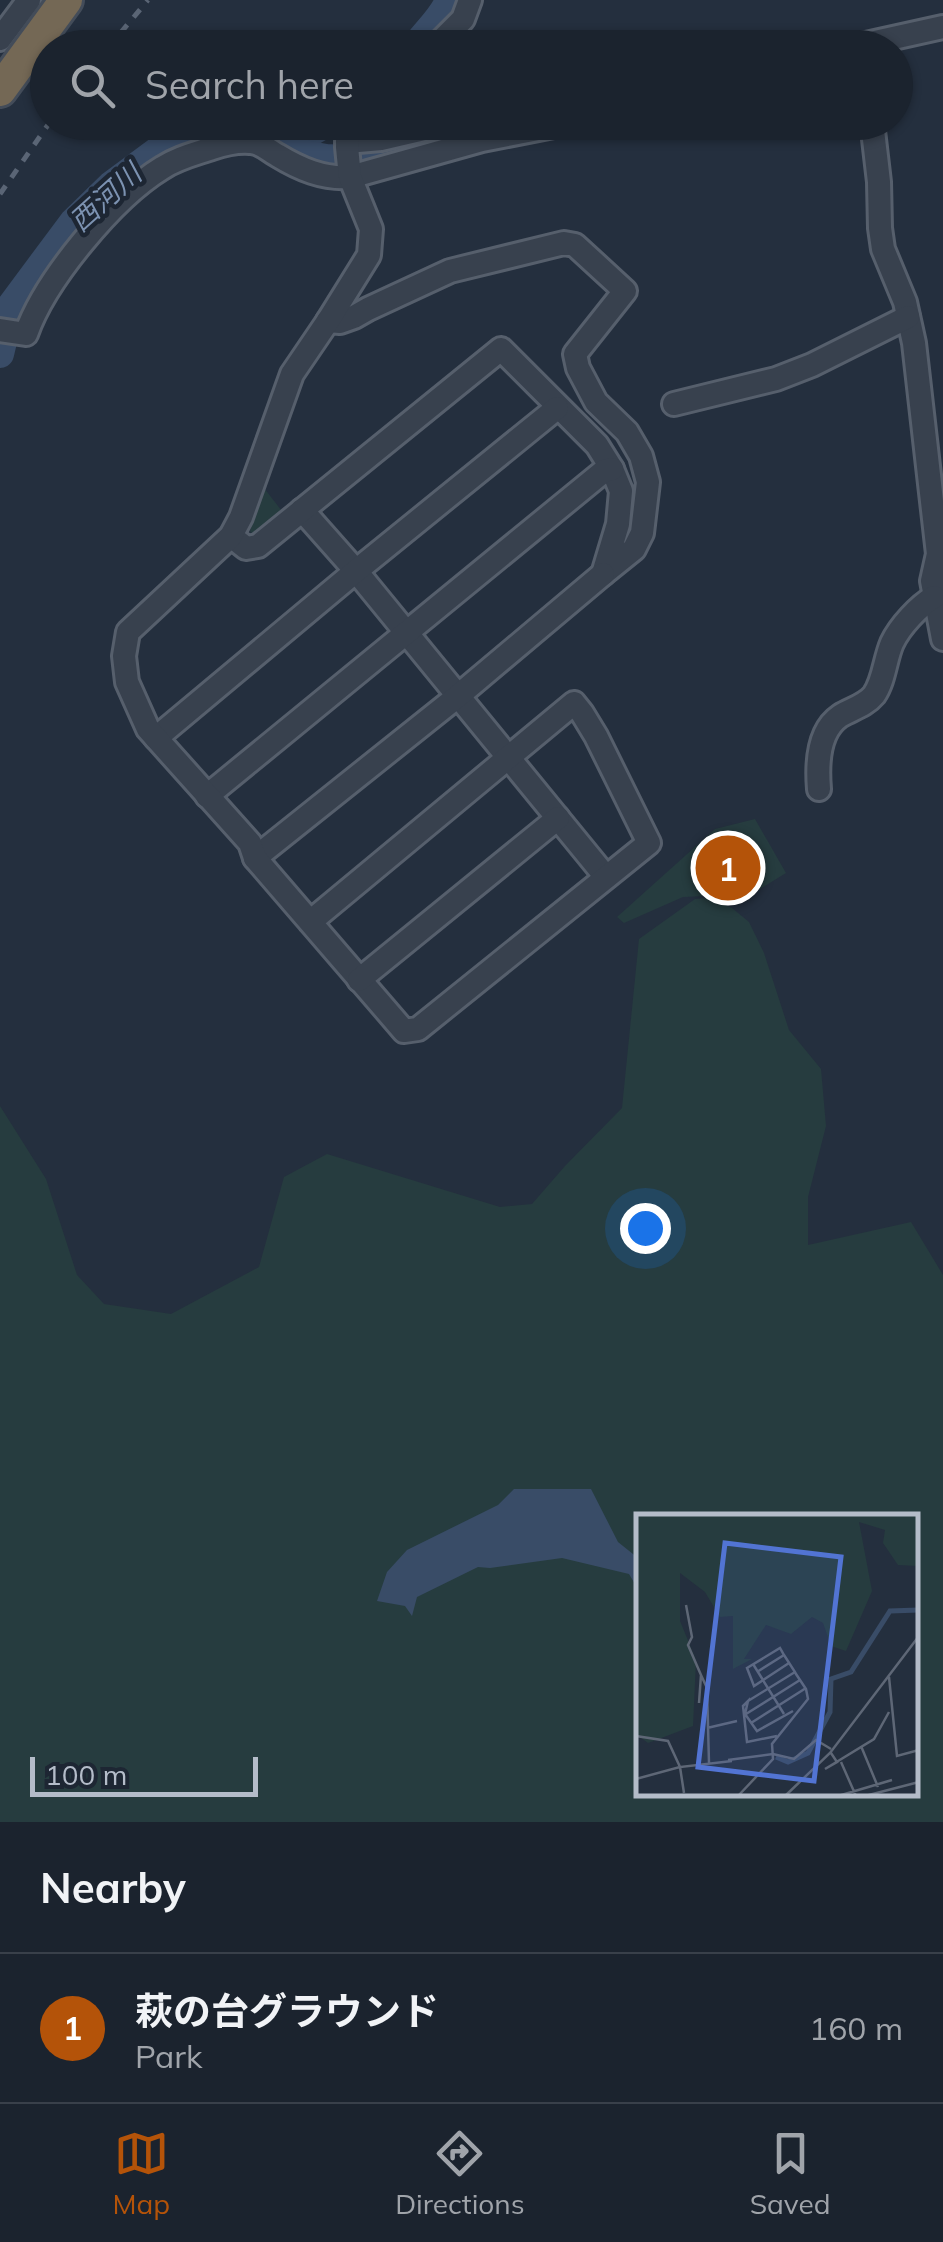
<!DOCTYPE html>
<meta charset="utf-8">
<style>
:root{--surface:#1b232e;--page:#242b36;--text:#f1f3f6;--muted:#a0a4aa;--line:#39404a;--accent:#b45309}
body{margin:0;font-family:Mulish,"Noto Sans JP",sans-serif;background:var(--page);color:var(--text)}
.scale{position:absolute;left:30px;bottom:25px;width:228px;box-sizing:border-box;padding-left:10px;border:5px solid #b4bcc9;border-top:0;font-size:28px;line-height:35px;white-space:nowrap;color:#b4bcc9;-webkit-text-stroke:8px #1d2633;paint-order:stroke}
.you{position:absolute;left:645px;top:1228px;width:35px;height:35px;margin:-25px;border:8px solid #fff;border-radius:50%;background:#1a73e8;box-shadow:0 0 0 15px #1a73e833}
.badge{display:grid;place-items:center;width:65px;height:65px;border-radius:50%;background:var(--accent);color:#fff;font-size:32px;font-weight:700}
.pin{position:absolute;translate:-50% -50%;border:5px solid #fff;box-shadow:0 2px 10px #0006}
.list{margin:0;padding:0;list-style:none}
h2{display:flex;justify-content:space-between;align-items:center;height:130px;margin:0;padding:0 40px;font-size:42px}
h2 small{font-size:32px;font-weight:400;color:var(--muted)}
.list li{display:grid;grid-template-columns:65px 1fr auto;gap:30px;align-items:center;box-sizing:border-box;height:150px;padding:0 40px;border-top:2px solid var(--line)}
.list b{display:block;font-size:38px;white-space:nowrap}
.list p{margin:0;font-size:32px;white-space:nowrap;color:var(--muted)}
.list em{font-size:32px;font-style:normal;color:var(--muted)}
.icon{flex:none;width:55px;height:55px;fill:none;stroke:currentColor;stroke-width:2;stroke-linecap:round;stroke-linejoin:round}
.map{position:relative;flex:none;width:943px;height:1822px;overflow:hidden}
.search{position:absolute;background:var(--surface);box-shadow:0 2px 8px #0004;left:30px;right:30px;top:30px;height:110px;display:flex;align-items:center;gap:25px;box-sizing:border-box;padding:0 35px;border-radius:55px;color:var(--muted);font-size:38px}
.sheet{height:280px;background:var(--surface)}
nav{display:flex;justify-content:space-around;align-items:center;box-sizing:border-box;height:140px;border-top:2px solid var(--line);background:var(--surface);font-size:28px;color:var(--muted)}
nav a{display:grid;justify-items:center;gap:5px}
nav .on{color:var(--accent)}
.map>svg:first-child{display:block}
.green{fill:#263c3f;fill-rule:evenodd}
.water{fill:#394c67}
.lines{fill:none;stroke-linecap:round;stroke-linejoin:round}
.river{stroke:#394c67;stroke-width:28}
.minor-casing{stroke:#565f6c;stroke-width:28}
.highway-casing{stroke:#434c59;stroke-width:38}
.minor{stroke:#38414e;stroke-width:22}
.highway{stroke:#746855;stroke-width:32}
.rail{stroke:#5a6575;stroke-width:5;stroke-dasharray:10 10;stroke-linecap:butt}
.labels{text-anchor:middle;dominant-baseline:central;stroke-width:9;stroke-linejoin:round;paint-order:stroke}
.water-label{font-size:28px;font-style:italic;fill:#7c92b1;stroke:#1d2633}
.inset-river{fill:none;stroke:#394c67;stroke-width:5}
.inset-road{fill:none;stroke:#5e6776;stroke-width:2.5}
.view{fill:#5274d3;fill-opacity:0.15;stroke:#5274d3;stroke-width:5}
.inset-edge{fill:none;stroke:#b4bcc9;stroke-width:5}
</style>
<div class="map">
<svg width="943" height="1822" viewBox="0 0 943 1822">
<rect width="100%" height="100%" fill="#242f3e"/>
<g class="green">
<polygon points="264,488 285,515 254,536 250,531"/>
<polygon points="755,819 786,873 752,894 683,897 624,923 617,917 715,829"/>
<path d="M708,898L732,908L749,922L764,953L789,1030L821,1069L826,1126L808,1197V1245L911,1222L943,1275V1822H0V1106L46,1179L77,1275L104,1304L171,1314L259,1267L284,1177L327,1154L500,1207L532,1204L565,1166L622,1108L639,939L695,899ZM638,1517H916V1794H638Z"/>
</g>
<polygon class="water" points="514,1489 591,1489 618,1542 638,1558 638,1589 629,1574 562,1558 490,1568 478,1567 417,1597 412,1616 405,1606 377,1601 387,1572 407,1550 498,1505"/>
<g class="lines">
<g class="river">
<path d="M414,48C425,32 443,17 449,0"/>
<polyline points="286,142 305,136 329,122"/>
<polyline points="0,354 12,304 73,222 111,185 161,148 227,126 263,128 304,154 326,158 362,160 392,148 468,131 511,125"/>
</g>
<g class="minor-casing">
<g id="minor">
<polyline points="0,39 29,0"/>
<polyline points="434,48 463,19 470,0"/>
<polyline points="848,48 943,27"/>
<polyline points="872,122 879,182 880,228 883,249 905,302 914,343 938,554 932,581 943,639"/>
<polyline points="347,142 381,139 454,122"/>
<path d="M0,330L26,334C45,280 113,198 162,168C177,158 194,154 212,148C224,144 237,141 250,142C261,142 268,150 277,155C300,169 323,179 350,177L482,140L574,122"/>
<polyline points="674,404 776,379 812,365 908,317"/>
<polyline points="302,510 356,571 606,877"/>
<polyline points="231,536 246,548 258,546 501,349 597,445 612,469 621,491 618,524 603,574 634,549 642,533 648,482 641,456 627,432 596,402 578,368 575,354 625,291 575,245 564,243 450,271 368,309 354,317 340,322 328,321"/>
<polyline points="156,738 356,571 557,408"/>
<path d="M819,789C817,765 818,731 840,716C851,709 865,706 874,695C884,681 885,659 892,643C900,626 919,606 934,597"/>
<polyline points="207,796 604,471 612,469"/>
<polyline points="255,858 458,696 603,574"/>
<polyline points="310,922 574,703 582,713 596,736 649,843 418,1029 404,1031 255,858 250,843 148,729 127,682 124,656 128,632 231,536 241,517 292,374 328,321 369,255 371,229 350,177 347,147 348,136 359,122"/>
<polyline points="359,980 558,818"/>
</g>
</g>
<g class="highway-casing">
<polyline id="highway" points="0,90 66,0"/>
</g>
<use href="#minor" class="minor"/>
<use href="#highway" class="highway"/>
<g class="rail">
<polyline points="108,48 148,0"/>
<polyline points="0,194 50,122"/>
</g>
</g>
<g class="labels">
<g class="water-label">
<text transform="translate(105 197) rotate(-42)">西河川</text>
</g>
</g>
<g transform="translate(636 1514)">
<rect width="282" height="282" fill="#242f3e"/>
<path d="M0,1H282V52L262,51L247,29L249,16L223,8L236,77L210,137L195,132L187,109L176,103L155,120L130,111L108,145H116L97,155V102L84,103L69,78L44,59V107L60,146L57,212L12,229L0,220Z" fill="#263c3f"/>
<path class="inset-river" d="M140,243L152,248L172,239L194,198L195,165L215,158L254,97L283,96"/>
<path class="inset-road" d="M50,91L56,123L52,131L65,161L63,189M117,150L148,200M121,158L148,141M65,161L71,174L73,249M253,163L261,242L283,236M112,187L159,158M110,200L164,166M115,209L170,174M71,214L101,207M0,222L32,227L44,253L0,265M141,222L111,228L107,192L112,187L109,200L121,217L157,197M225,232L242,273M195,239L201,248L189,255L238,225L253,198M92,246L137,240L158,245L180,226L195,235M205,248L220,282M48,279L44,253L96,247M102,282L137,245L136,230L172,185L170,175L160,160L159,158L148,141L144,134L111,154L118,172L153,149M149,282L194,239L283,122M202,282L256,266M229,282L283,268"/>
<path class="view" d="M89,29L205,43L178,267L62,253Z"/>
<rect width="282" height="282" class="inset-edge"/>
</g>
</svg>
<div class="scale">100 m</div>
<div class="you"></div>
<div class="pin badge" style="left:728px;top:868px">1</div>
<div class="search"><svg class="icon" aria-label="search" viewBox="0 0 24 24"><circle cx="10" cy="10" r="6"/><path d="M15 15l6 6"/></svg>Search here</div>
</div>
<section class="sheet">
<h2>Nearby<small></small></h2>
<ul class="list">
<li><span class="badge">1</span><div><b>萩の台グラウンド</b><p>Park</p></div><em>160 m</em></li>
</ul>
</section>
<nav>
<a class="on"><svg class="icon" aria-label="map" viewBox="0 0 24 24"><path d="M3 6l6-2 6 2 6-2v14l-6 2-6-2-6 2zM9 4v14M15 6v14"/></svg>Map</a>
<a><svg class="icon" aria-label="directions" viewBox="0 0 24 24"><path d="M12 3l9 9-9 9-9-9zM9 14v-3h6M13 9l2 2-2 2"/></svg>Directions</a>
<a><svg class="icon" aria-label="saved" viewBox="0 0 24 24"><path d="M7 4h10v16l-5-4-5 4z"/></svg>Saved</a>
</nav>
